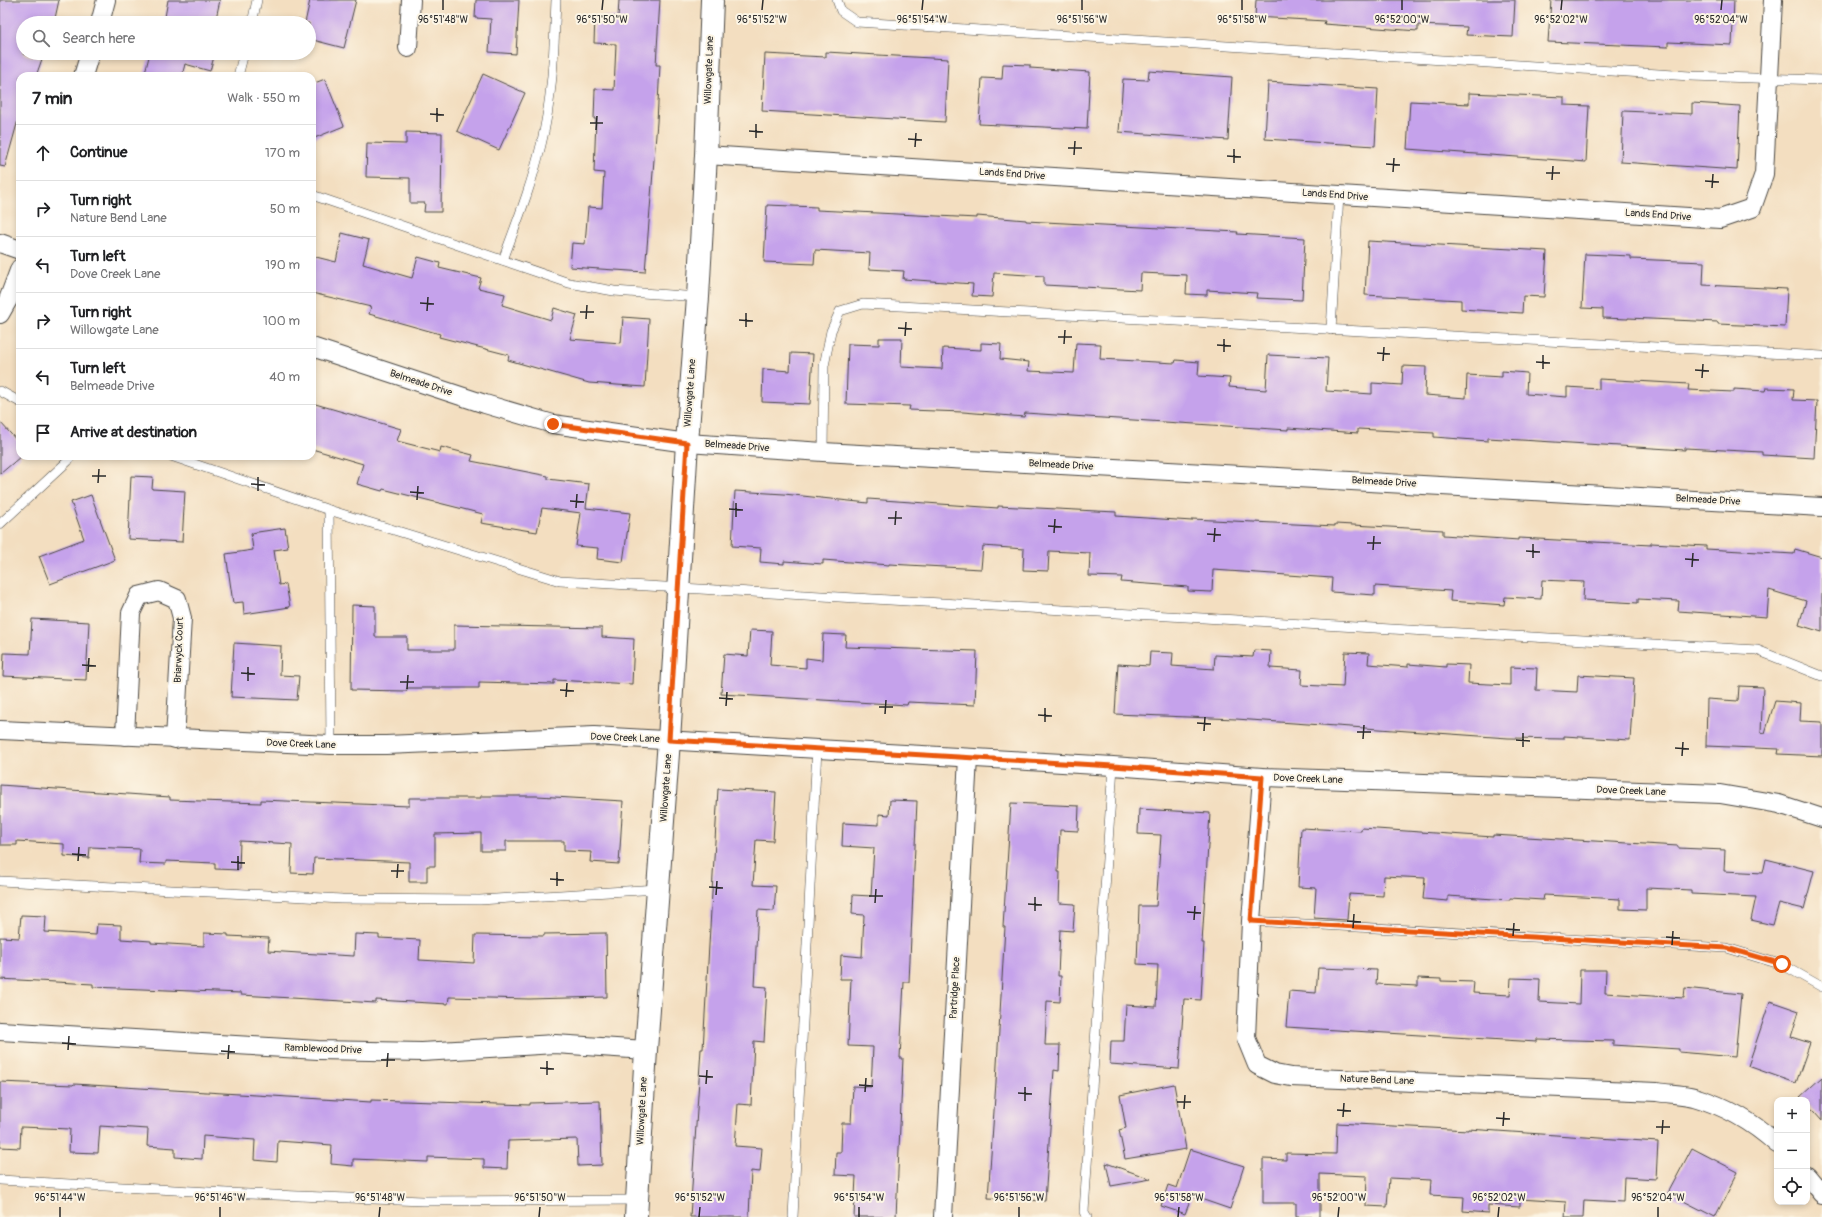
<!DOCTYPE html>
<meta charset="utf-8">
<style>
:root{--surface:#fff;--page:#f6f6f6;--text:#202124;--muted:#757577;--line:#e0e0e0}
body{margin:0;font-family:Pangolin,sans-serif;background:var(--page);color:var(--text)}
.controls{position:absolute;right:12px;bottom:12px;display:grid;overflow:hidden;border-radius:8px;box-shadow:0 2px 6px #0003}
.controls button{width:36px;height:36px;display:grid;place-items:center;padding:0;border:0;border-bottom:1px solid var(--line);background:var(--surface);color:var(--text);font:20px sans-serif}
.stop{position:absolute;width:12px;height:12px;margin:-9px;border:3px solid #ea580c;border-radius:50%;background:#fff}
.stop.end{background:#ea580c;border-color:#fff;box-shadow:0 1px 4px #0008}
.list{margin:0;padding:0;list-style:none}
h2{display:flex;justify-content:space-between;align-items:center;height:52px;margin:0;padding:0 16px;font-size:17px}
h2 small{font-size:13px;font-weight:400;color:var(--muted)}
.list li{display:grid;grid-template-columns:26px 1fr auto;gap:12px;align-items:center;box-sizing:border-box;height:56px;padding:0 16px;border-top:1px solid var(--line)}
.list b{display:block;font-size:15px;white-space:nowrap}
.list p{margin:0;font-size:13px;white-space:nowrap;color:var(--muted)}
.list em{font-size:13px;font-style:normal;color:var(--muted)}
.icon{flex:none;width:22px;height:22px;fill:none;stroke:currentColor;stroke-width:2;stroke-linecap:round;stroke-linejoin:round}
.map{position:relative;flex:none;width:1822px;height:1217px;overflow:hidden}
.search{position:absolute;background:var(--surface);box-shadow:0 2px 6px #0003;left:16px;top:16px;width:300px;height:44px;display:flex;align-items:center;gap:10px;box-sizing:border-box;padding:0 14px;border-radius:22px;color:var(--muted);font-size:15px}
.panel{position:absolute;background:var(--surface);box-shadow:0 2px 6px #0003;left:16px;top:72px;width:300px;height:388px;border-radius:12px}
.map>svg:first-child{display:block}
.building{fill:#c5a2eb}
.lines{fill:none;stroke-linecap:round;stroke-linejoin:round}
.service-casing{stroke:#494641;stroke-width:10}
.minor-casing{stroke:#494641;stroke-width:20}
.tertiary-casing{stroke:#494641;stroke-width:24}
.service{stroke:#fff;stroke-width:9}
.minor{stroke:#fff;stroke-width:18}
.tertiary{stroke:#fff;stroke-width:22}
.route{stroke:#ea580c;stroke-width:5}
.ticks{fill:none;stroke:#2b2b2b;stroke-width:1.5}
.labels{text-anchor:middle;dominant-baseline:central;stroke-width:4;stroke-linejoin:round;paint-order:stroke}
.street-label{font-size:10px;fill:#2b2b2b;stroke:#fcf5e5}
.ticks-label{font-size:10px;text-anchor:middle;fill:#2b2b2b;stroke:#fcf5e5;stroke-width:4;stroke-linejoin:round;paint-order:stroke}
</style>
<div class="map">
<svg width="1822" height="1217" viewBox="0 0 1822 1217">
<rect width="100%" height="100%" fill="#fcf5e5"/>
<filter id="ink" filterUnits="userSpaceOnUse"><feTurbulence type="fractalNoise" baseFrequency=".025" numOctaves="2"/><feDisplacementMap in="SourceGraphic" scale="8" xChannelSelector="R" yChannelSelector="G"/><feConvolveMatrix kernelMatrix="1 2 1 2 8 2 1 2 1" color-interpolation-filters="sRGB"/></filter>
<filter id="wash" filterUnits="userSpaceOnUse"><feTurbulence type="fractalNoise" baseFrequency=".012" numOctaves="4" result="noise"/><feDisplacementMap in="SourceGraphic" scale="16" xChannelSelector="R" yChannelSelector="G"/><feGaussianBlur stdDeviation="0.9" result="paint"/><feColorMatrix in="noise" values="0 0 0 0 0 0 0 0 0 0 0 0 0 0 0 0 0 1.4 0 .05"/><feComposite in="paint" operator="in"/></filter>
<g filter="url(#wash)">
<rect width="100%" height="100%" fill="#f3dec0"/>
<g id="blocks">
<g class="building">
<polygon points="0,0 59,0 54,23 23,23 23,54 42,59 36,76 20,76 20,113 5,167 0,166"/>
<polygon points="168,0 220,0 215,23 191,23 165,17"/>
<polygon points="310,0 356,0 344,48 309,39 309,23 305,23"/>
<polygon points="476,0 519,0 516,54 489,52 491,19 475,18"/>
<polygon points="619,0 660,0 656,65 660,65 657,122 645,272 570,267 572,243 585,244 588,207 602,208 604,173 594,172 596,119 594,119 595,89 614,90 616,44 594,43 595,16 618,17"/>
<polygon points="1256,0 1515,0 1513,37 1466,35 1467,27 1418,25 1418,31 1324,24 1325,21 1255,17"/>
<polygon points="1551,0 1734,0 1732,45 1668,42 1668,47 1548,42"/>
<polygon points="826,52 948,59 945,122 762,111 765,54 826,57"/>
<polygon points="150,53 215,53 210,71 185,64 182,76 144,76"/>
<polygon points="1003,64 1030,65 1030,68 1090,72 1087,129 979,124 982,78 1002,79"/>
<polygon points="1149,71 1232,77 1228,140 1119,132 1123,79 1148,80"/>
<polygon points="483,74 525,93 499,150 457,131"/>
<polygon points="325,79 344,126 312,139 312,84"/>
<polygon points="1268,82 1378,89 1375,146 1265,139"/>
<polygon points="1469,93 1564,97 1564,105 1589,106 1586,162 1407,149 1410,101 1469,104"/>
<polygon points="1692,103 1740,106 1737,170 1621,162 1623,111 1692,114"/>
<polygon points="406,132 442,133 441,212 424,212 425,203 410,203 410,178 366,177 367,143 406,144"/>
<polygon points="767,205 817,207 817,210 977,218 977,216 1026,220 1026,221 1238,232 1237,234 1305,238 1302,300 1256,298 1257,293 1207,290 1207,295 1186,294 1187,275 1141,273 1140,290 1044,285 1044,276 994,273 992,297 972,296 973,284 903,279 904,271 869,269 870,253 815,250 814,264 764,262"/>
<polygon points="342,233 369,240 363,264 412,278 418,257 440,263 439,268 481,278 478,288 505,294 502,305 551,320 554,308 577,315 570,339 621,343 623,317 649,319 645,387 589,383 508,360 509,355 439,337 440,334 369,314 371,307 312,293 312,256 336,262"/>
<polygon points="1368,241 1547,251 1544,297 1523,296 1522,313 1461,309 1461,300 1365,295"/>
<polygon points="1585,254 1631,256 1631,259 1704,262 1703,285 1787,289 1785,327 1718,324 1718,322 1628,318 1628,319 1603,318 1603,309 1582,308"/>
<polygon points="879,338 902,338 901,367 942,369 943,348 981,350 981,343 1001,344 1000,359 1029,362 1028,371 1074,373 1076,343 1101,344 1100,359 1175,363 1176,360 1199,362 1198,376 1230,378 1229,387 1266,390 1268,355 1328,358 1326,391 1372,394 1372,383 1402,385 1403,366 1426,367 1425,395 1466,398 1467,375 1502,377 1502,371 1527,373 1526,394 1567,397 1567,387 1599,389 1599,379 1689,384 1688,390 1734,392 1734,389 1765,391 1766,388 1794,389 1793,400 1817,401 1814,458 1762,455 1762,452 1685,448 1685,450 1488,438 1488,441 1434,437 1434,433 1358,429 1358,433 1288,428 1288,430 1025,413 1024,417 963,412 909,410 910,406 846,404 848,344 879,345"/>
<polygon points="791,353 813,354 810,404 762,402 763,369 790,371"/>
<polygon points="312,403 401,429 397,441 440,452 441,447 473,455 471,461 548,476 548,479 589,484 586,508 630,513 623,562 597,559 598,548 576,546 581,513 542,508 537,532 481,523 483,514 383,489 382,491 357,484 363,464 312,449"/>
<polygon points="0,422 20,444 20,457 0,474"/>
<polygon points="131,476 153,477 152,489 185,491 182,542 128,539"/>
<polygon points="735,491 784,494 868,503 868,499 998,508 998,506 1116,512 1116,516 1192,521 1192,519 1335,526 1335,524 1443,530 1443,535 1519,540 1519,538 1651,545 1651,543 1706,546 1706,549 1794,554 1795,549 1822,557 1822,632 1799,625 1806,601 1769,590 1767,617 1678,611 1679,601 1638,599 1638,603 1583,600 1584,582 1542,580 1541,599 1505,597 1504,605 1450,601 1451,591 1375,586 1375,595 1331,592 1332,578 1213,570 1212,592 1188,591 1188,587 1121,582 1122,577 1089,576 1090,553 1049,551 1048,571 1023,570 1024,549 983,546 981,569 889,564 889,565 823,560 823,564 784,561 784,564 760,562 761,548 732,546"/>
<polygon points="91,495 115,560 50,584 39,556 84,539 71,502"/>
<polygon points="285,528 288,548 274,550 279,585 286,584 290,607 244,614 243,602 233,603 226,554 253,550 251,533"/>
<polygon points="352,605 375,606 375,637 407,637 407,650 454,650 454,625 602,628 602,637 634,639 632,684 554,680 554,684 479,682 479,688 407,688 407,691 351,690"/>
<polygon points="32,619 89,622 86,680 3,676 4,653 30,654"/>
<polygon points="750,630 772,631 770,665 806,668 806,658 822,660 823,634 846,635 845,647 977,651 975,705 908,702 907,705 721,694 724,654 748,656"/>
<polygon points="234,643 281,646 280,675 299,676 297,700 231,697"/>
<polygon points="1254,650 1271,651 1270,668 1302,670 1301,685 1343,687 1345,652 1369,653 1368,664 1408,667 1408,664 1446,667 1446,664 1469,665 1468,683 1510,685 1510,667 1537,668 1536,690 1577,692 1578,675 1634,678 1630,740 1564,736 1564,739 1508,738 1236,719 1115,714 1118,664 1149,666 1150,652 1173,653 1172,666 1214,669 1215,655 1253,657"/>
<polygon points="1739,686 1763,687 1761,732 1765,733 1775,701 1801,703 1800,721 1822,722 1822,756 1778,754 1779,749 1706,746 1707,699 1738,701"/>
<polygon points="0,785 170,797 170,800 261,803 261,800 409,806 409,798 481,798 481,796 537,796 623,801 619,864 590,862 591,852 564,851 564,841 506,841 506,851 481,851 481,833 435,834 435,866 427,866 427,882 409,882 409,862 314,858 313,874 291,873 292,844 240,841 239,870 215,869 215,863 166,861 166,864 139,863 140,849 90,847 89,858 64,856 64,844 17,841 17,845 0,845"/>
<polygon points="718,789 776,792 773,841 756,840 753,885 776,886 774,911 758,910 754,986 767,987 764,1042 754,1041 751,1105 738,1104 735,1146 762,1148 760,1172 751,1171 749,1217 690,1217 701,1049 703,1049"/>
<polygon points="890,800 917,801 909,982 904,982 900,1058 903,1058 896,1217 854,1217 856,1176 835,1175 836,1152 841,1152 842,1123 851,1123 853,1086 871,1087 873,1047 848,1046 851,979 840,979 841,955 862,957 864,915 852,914 853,895 871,896 874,848 842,846 843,823 879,825 879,814 889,815"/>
<polygon points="1011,803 1079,806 1078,831 1060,830 1058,872 1060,872 1059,903 1075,904 1073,931 1060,930 1058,976 1061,976 1060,1002 1047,1001 1045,1045 1060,1045 1059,1071 1054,1070 1045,1201 988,1198 996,1082 1005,927 1003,927"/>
<polygon points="1139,809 1210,813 1202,943 1204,943 1201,1000 1184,999 1179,1069 1110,1064 1111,1041 1124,1041 1126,1005 1156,1007 1158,965 1137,964 1139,906 1156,906 1161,835 1138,834"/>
<polygon points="1301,828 1361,831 1362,828 1493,837 1493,835 1678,846 1678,848 1725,850 1724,871 1763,873 1766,859 1814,871 1804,909 1779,903 1773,925 1751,920 1756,897 1691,894 1691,890 1646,888 1646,910 1620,909 1620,899 1544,895 1543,900 1510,898 1510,900 1448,896 1448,901 1423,899 1425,878 1384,876 1383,896 1349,894 1347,920 1314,918 1316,888 1298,887"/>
<polygon points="21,915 46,916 45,932 96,935 97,924 121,925 121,939 151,941 151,943 204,946 204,933 228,934 228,936 269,938 268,951 299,953 354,956 355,934 379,935 379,938 420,940 419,960 474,963 475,935 544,936 544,934 606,933 607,997 529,999 449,997 448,1004 376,1000 376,1003 241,995 241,993 93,987 93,984 0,979 0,937 19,938"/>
<polygon points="1318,968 1377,970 1376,984 1418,986 1418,978 1441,979 1441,981 1474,982 1473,993 1510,995 1511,978 1540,979 1539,1002 1579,1004 1580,970 1606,970 1605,993 1684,998 1685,988 1741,994 1735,1057 1679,1052 1679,1049 1613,1045 1613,1041 1537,1039 1537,1042 1286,1027 1289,991 1316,993"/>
<polygon points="1770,1001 1799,1011 1791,1037 1810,1043 1796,1083 1748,1066"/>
<polygon points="1822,1077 1822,1121 1807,1104 1807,1100 1803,1100 1800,1097"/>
<polygon points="0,1082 73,1085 74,1084 371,1102 371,1100 530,1105 530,1103 600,1101 602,1165 578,1166 577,1139 508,1141 507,1169 484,1168 484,1159 428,1157 428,1162 353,1159 353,1166 331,1164 332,1145 278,1141 277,1162 254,1160 255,1140 203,1136 202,1159 175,1157 175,1148 147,1146 148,1129 100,1126 98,1153 69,1152 70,1129 21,1127 20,1148 0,1147"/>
<polygon points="1174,1084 1186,1149 1125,1159 1119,1130 1126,1128 1120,1095"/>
<polygon points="1337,1123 1468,1130 1468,1129 1658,1142 1656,1179 1624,1177 1623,1202 1584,1200 1583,1217 1565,1217 1566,1202 1520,1199 1520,1207 1488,1205 1488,1213 1463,1211 1464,1197 1430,1195 1431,1180 1389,1178 1387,1207 1366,1206 1367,1176 1320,1174 1320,1217 1296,1217 1296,1203 1263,1203 1263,1159 1286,1160 1286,1153 1336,1154"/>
<polygon points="1692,1148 1738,1172 1715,1217 1668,1193"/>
<polygon points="1190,1149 1244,1166 1230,1209 1192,1196 1185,1214 1161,1206 1168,1185 1177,1188"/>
<polygon points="1106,1163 1151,1179 1111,1186"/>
</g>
</g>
</g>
<g filter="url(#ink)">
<use href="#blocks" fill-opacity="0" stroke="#494641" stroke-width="1"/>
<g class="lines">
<g class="service-casing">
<g id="service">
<polyline points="837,0 841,11 857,22 1690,76 1822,80"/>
<polyline points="252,23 257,0"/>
<polyline points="238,76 244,53"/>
<polyline points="312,195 569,283 614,291 698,297"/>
<path d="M503,260C517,222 532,184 541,145C553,97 554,48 556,0"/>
<polyline points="1331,330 1339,195"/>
<polyline points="0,391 20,402"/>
<polyline points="823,452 824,366 831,331 840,311 863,304 1822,356"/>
<polyline points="171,456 329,510 560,581 1757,650 1822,676"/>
<polyline points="329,510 331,745"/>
<polyline points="0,524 68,461 70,456"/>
<polyline points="0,881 342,899 480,900 658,889"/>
<polyline points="1251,921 1727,948 1783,965 1822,987"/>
<polyline points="0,1180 227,1193 423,1201 637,1200"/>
<polyline points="793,1217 817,749"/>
<polyline points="1087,1217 1084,1212 1113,766"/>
</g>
</g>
<g class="minor-casing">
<g id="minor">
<polyline points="100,23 106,0"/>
<polyline points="408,48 411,0"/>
<polyline points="83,76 90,53"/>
<polyline points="706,155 1720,219 1752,208 1764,174 1773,0"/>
<polyline points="0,243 20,250"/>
<polyline points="0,314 8,300 20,268"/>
<polyline points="312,347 485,404 553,424 687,443 823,452 1822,507"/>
<polyline points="0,730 331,745 386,745 594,736 1113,766 1262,777 1720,794 1779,804 1822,818"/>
<polyline points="125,736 131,613 139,596 159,591 177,599 182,618 175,739"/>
<path d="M1262,777L1251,921L1246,1038L1257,1065L1275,1074L1291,1077L1657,1092C1669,1094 1682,1094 1694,1097C1725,1106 1753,1122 1777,1144"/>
<polyline points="0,1031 318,1050 422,1052 555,1044 646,1050"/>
<polyline points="1807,1176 1822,1194"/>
<polyline points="943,1217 968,758"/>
</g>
</g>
<g class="tertiary-casing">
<polyline id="tertiary" points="636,1217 646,1050 669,740 687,443 698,297 706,155 712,0"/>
</g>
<use href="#service" class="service"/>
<use href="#minor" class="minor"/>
<use href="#tertiary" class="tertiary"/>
</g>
</g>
<g class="lines" filter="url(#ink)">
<polyline class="route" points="553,424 687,443 669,740 1113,766 1262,777 1251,921 1727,948 1782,964"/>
</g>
<path class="ticks" d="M443,10V0M602,10L603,0M762,10L763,0M922,10L923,0M1082,10V0M1242,10V0M1402,10V0M1561,10L1562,0M1721,10L1722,0M430,114L444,115M437,122V108M590,123H603M596,130L597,116M749,131L763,132M756,138V124M908,139L922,140M915,147L916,133M1068,148H1082M1074,155L1075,141M1227,156L1241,157M1234,163V149M1386,164L1400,165M1393,172L1394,158M1546,173H1560M1552,180L1553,166M1705,181L1719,182M1712,188L1713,174M420,303L434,304M427,311L428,297M580,312H594M586,319L587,305M739,320L753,321M746,327V313M898,328L912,329M905,336L906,322M1058,337H1072M1064,344L1065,330M1217,345L1231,346M1224,352V339M1377,353L1390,354M1383,361L1384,347M1536,362L1550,363M1543,369V355M1695,370L1709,371M1702,378L1703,364M92,476H106M98,483L99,469M251,484L265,485M258,491V477M410,492L424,493M417,500L418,486M570,501L584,502M576,508L577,494M729,509L743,510M736,517V503M888,518H902M895,525L896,511M1048,526L1062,527M1054,533L1055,519M1207,534L1221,535M1214,542L1215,528M1367,543H1381M1373,550L1374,536M1526,551L1540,552M1533,558V544M1685,559L1699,560M1692,567L1693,553M82,665L96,666M88,672L89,658M241,673L255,674M248,681V667M400,682H414M407,689L408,675M560,690L574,691M566,697L567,683M719,698L733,699M726,706L727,692M879,707H893M885,714L886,700M1038,715L1052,716M1045,722V708M1197,723L1211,724M1204,731L1205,717M1357,732H1371M1363,739L1364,725M1516,740L1530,741M1523,747V733M1675,748L1689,749M1682,756L1683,742M72,854L86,855M78,861L79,847M231,862L245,863M238,870V856M391,871H404M397,878L398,864M550,879L564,880M557,886V872M709,887L723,888M716,895L717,881M869,896H883M875,903L876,889M1028,904L1042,905M1035,911V897M1187,912L1201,913M1194,920L1195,906M1347,921L1361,922M1353,928L1354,914M1506,929L1520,930M1513,936L1514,923M1666,937L1680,938M1672,945L1673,931M62,1043L76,1044M68,1050L69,1036M221,1051L235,1052M228,1059L229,1045M381,1060H395M387,1067L388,1053M540,1068L554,1069M547,1075V1061M699,1076L713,1077M706,1084L707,1070M859,1085L873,1086M865,1092L866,1078M1018,1093L1032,1094M1025,1101V1087M1177,1102H1191M1184,1109L1185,1095M1337,1110L1351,1111M1343,1117L1344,1103M1496,1118L1510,1119M1503,1126L1504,1112M1656,1127H1670M1662,1134L1663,1120M60,1217V1207M220,1217V1207M379,1217L380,1207M539,1217L540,1207M699,1217L700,1207M859,1217V1207M1019,1217V1207M1178,1217L1179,1207M1338,1217L1339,1207M1498,1217L1499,1207M1658,1217V1207"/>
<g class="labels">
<g class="street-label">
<text transform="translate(709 70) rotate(-88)">Willowgate Lane</text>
<text transform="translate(1012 174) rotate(4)">Lands End Drive</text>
<text transform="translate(1335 195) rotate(4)">Lands End Drive</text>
<text transform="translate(1658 215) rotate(4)">Lands End Drive</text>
<text transform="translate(421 383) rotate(18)">Belmeade Drive</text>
<text transform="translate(690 393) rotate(-86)">Willowgate Lane</text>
<text transform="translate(737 446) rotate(4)">Belmeade Drive</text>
<text transform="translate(1061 465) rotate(3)">Belmeade Drive</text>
<text transform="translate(1384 482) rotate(3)">Belmeade Drive</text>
<text transform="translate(1708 500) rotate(3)">Belmeade Drive</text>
<text transform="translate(179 650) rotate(-88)">Briarwyck Court</text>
<text transform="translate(625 738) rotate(2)">Dove Creek Lane</text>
<text transform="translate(301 744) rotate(2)">Dove Creek Lane</text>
<text transform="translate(1308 779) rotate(2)">Dove Creek Lane</text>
<text transform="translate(666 788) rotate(-86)">Willowgate Lane</text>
<text transform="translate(1631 791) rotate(2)">Dove Creek Lane</text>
<text transform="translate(955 988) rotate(-87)">Partridge Place</text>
<text transform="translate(323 1049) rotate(2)">Ramblewood Drive</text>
<text transform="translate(1377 1080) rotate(2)">Nature Bend Lane</text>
<text transform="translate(642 1111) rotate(-87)">Willowgate Lane</text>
</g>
</g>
<g class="ticks-label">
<text x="443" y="23">96°51'48"W</text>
<text x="602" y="23">96°51'50"W</text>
<text x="762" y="23">96°51'52"W</text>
<text x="922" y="23">96°51'54"W</text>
<text x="1082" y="23">96°51'56"W</text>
<text x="1242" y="23">96°51'58"W</text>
<text x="1402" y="23">96°52'00"W</text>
<text x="1561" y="23">96°52'02"W</text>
<text x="1721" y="23">96°52'04"W</text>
<text x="60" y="1201">96°51'44"W</text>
<text x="220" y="1201">96°51'46"W</text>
<text x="380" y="1201">96°51'48"W</text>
<text x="540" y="1201">96°51'50"W</text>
<text x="700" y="1201">96°51'52"W</text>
<text x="859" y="1201">96°51'54"W</text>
<text x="1019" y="1201">96°51'56"W</text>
<text x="1179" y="1201">96°51'58"W</text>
<text x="1339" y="1201">96°52'00"W</text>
<text x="1499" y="1201">96°52'02"W</text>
<text x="1658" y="1201">96°52'04"W</text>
</g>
</svg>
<div class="controls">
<button>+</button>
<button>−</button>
<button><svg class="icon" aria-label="locate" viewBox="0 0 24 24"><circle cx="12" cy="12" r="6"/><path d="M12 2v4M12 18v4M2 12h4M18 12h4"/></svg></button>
</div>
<div class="stop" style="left:1782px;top:964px"></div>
<div class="stop end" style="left:553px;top:424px"></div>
<div class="search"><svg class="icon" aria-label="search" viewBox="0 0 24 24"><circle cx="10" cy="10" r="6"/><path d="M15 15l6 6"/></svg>Search here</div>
<section class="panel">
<h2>7 min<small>Walk · 550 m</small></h2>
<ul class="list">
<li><svg class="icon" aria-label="ahead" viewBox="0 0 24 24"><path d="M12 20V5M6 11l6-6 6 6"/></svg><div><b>Continue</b></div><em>170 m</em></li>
<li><svg class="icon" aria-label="right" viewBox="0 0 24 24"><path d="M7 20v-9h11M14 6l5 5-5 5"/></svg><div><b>Turn right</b><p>Nature Bend Lane</p></div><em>50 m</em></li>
<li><svg class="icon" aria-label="left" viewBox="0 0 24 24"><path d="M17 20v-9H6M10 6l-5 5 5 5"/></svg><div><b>Turn left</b><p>Dove Creek Lane</p></div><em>190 m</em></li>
<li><svg class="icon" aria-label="right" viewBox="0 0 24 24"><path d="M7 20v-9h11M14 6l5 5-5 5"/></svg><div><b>Turn right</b><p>Willowgate Lane</p></div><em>100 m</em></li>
<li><svg class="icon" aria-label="left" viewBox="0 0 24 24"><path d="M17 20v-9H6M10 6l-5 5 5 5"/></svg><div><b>Turn left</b><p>Belmeade Drive</p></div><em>40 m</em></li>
<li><svg class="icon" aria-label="arrive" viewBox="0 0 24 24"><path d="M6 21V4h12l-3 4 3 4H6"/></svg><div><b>Arrive at destination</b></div></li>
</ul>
</section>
</div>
